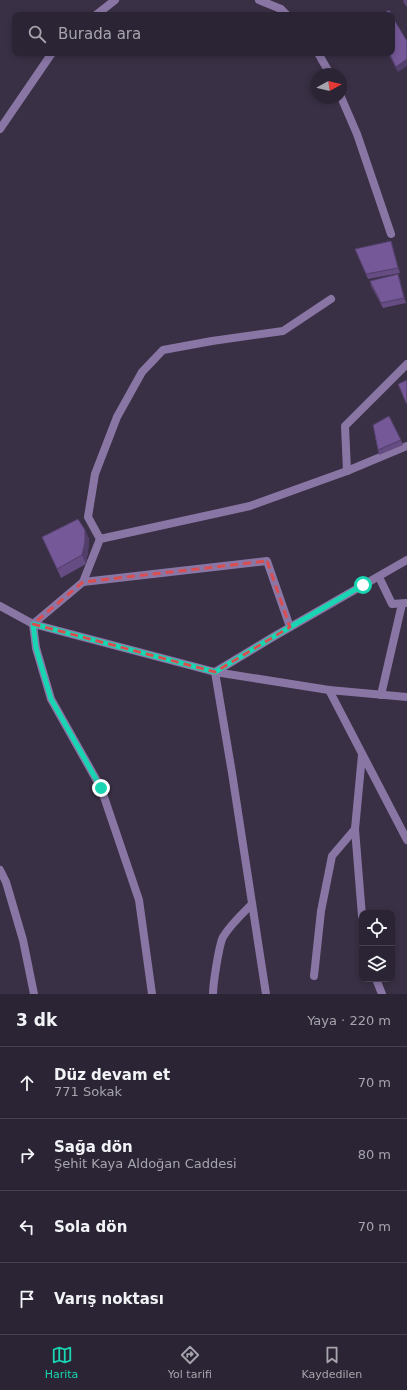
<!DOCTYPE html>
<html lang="tr">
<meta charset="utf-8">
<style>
:root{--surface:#2b2434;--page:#332c3c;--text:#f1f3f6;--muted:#a6a4ac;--line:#47414f;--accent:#19d5b2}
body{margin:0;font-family:"DejaVu Sans",sans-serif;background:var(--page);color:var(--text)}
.controls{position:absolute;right:12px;bottom:12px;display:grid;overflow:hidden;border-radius:8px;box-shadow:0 2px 6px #0003}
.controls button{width:36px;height:36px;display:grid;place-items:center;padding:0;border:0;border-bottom:1px solid var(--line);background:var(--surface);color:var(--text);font:20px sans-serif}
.compass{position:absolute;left:311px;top:68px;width:36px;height:36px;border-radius:50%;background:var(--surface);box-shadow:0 2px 6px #0003;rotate:82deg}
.stop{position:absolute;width:12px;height:12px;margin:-9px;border:3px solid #19d5b2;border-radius:50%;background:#fff}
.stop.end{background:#19d5b2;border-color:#fff;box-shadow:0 1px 4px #0008}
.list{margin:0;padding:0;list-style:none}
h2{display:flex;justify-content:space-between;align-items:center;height:52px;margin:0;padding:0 16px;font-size:17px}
h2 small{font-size:13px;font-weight:400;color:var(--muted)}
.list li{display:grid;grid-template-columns:26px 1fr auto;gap:12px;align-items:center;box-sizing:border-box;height:72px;padding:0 16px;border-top:1px solid var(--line)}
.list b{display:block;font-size:15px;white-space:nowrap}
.list p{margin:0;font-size:13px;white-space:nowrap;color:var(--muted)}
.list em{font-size:13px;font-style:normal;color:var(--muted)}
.icon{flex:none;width:22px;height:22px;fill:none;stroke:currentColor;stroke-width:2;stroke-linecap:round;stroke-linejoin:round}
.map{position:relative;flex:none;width:407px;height:994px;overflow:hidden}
.search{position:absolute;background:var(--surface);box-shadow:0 2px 6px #0003;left:12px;right:12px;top:12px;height:44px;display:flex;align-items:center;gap:10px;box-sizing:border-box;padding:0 14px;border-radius:8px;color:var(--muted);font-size:15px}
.sheet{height:340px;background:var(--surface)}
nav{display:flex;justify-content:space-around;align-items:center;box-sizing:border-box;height:56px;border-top:1px solid var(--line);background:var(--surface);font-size:11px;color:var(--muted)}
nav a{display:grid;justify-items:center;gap:2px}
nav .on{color:var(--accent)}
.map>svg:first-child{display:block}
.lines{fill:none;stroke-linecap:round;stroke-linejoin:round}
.minor{stroke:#8a76a5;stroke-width:8}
.tertiary{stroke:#8a76a5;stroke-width:8}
.wall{fill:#654c82}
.shaded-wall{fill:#523e6a}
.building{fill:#755897;stroke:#523e6a}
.route{stroke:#19d5b2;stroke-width:5}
.marked{fill:none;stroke:#da4e51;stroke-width:3;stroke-dasharray:8 5;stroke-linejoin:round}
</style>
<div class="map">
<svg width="407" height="994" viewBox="0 0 407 994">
<rect width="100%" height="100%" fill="#393045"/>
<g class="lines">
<g class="minor">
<polyline points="259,0 281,9 287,15"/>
<polyline points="96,15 115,0"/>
<polyline points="318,53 330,74"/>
<polyline points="341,97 357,134 391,234"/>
<polyline points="0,129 52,53"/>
<polyline points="347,471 345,426 407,364"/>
<polyline points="100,539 88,517 95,474 117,417 142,372 163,350 212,341 283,331 331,299"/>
<polyline points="379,577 392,604 406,603"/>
<polyline points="83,582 100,539 250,506 347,471 407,446"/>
<polyline points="329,690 407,840"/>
<polyline points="381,695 402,604"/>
<polyline points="355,829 362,916"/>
<polyline points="0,870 6,882 23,940 34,994"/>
<polyline points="314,976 321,911 332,856 355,829 362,755"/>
<polyline points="376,979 382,994"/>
<polyline points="152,994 139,900 101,788 51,699 36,648 33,624 83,582 267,561 290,627"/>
<path d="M213,994C213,984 219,945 223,937C231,924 242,914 252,904"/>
<polyline points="266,994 232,773 215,672 273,637 407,560"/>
</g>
<polyline class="tertiary" points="0,606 33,624 215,672 329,690 407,697"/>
</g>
<g class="wall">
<polygon points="403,0 407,0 407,7 404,3"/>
<polygon points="388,53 392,53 398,72"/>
<polygon points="391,241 400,273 368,279 355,249"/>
<polygon points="398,274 406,303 383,308 371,286 370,281"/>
<polygon points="401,440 403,445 379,455 378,450"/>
<polygon points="85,530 89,539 88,551 86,564 61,578 46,545 42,537"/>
</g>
<g class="shaded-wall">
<polygon points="407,59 407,66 398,72 396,67"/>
<polygon points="391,241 393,247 400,273 398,268"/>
<polygon points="398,274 400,279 406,303 404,298"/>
<polygon points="85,530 89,539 88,551 86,564 82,555"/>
</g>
<g class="building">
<polygon points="404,0 407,0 407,4"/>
<polygon points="389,10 392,15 381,15"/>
<polygon points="392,16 407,41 407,59 396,67 389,53 392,53"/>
<polygon points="391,241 398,268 366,274 355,249"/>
<polygon points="398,274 404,298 381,303 370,281"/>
<polygon points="407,380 407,403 406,403 398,384"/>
<polygon points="389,416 401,440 378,450 373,425"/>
<polygon points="78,519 85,530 85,542 82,555 57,569 42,537"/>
</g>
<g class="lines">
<polyline class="route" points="101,788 51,699 36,648 33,624 215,672 273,637 363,585"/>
</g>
<path class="marked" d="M267,561L290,627L215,672L33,624L83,582Z"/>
</svg>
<div class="controls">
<button><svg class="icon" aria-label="locate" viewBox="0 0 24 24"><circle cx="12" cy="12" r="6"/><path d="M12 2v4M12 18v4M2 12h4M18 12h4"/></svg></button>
<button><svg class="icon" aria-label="layers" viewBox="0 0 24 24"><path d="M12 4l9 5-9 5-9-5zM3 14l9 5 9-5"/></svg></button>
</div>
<svg class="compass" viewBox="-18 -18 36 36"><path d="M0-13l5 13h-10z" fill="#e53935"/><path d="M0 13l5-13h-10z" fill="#a6a4ac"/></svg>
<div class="stop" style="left:363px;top:585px"></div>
<div class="stop end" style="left:101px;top:788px"></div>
<div class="search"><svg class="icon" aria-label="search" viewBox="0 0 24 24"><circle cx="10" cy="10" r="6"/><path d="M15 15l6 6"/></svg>Burada ara</div>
</div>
<section class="sheet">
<h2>3 dk<small>Yaya · 220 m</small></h2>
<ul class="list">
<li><svg class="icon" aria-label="ahead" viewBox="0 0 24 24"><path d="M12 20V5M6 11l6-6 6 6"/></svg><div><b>Düz devam et</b><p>771 Sokak</p></div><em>70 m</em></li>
<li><svg class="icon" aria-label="right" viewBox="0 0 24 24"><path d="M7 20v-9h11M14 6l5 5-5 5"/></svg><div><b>Sağa dön</b><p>Şehit Kaya Aldoğan Caddesi</p></div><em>80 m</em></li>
<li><svg class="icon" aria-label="left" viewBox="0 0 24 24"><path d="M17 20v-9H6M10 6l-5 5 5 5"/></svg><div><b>Sola dön</b></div><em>70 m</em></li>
<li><svg class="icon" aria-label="arrive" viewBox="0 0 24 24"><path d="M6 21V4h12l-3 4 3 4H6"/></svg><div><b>Varış noktası</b></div></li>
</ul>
</section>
<nav>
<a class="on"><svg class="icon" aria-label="map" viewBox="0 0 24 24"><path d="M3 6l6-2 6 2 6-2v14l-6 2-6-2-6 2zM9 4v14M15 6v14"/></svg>Harita</a>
<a><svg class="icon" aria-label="directions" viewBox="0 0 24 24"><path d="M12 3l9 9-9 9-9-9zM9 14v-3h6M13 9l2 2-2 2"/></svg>Yol tarifi</a>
<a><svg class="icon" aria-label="saved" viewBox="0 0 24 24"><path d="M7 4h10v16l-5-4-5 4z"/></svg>Kaydedilen</a>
</nav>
